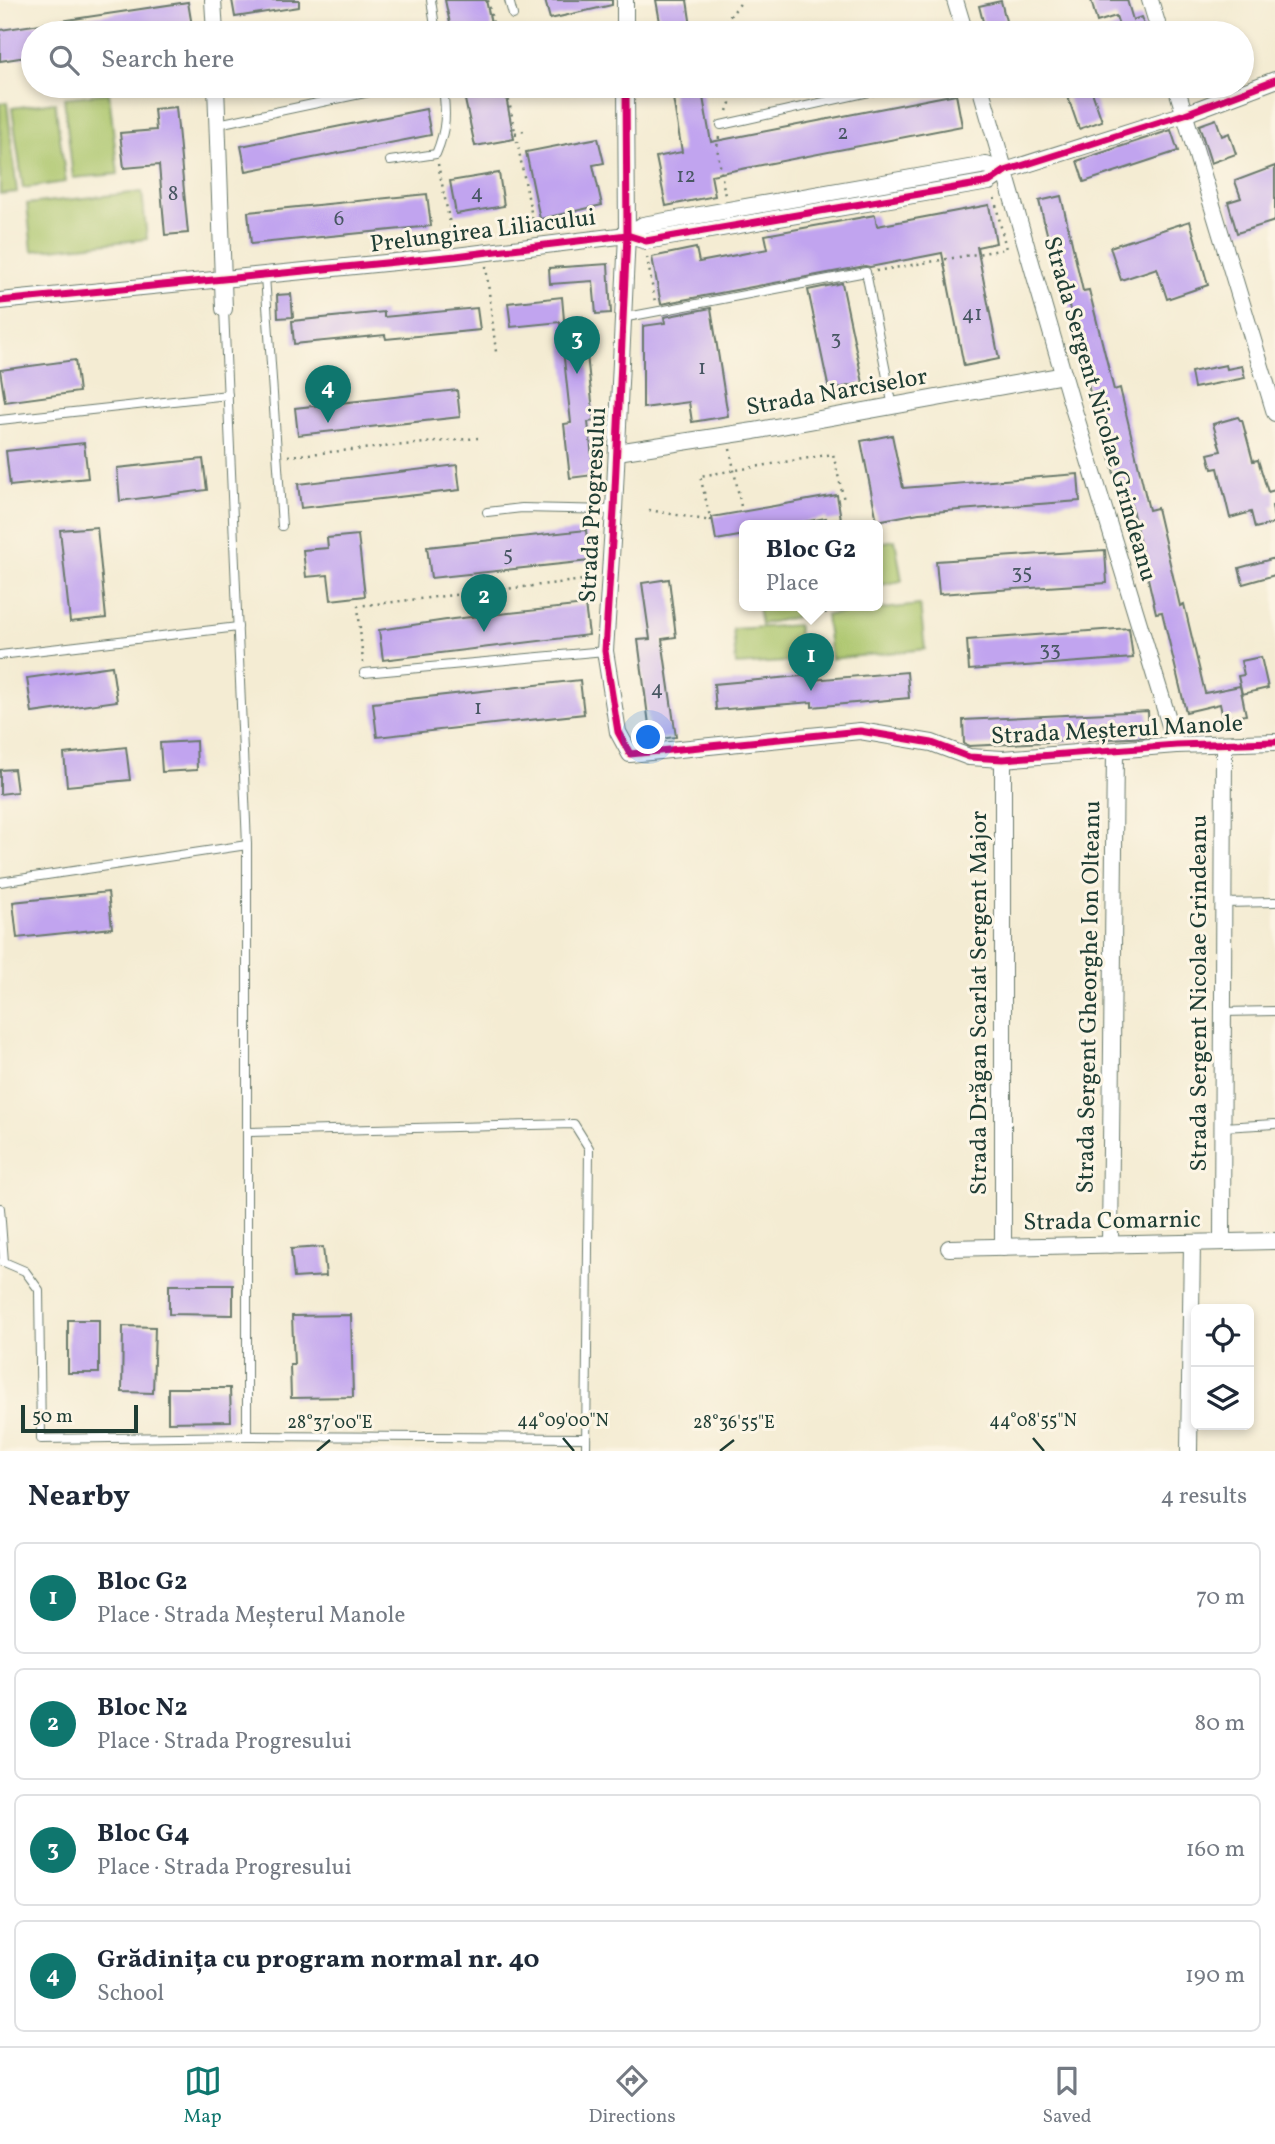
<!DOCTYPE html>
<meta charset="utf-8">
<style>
:root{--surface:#fff;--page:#f6f6f7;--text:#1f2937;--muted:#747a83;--line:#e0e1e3;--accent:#0f766e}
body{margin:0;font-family:Vollkorn,serif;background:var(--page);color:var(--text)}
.controls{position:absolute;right:21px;bottom:21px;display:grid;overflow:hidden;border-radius:10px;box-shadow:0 4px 10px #0003}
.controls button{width:63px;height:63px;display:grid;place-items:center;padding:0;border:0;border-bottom:2px solid var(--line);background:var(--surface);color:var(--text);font:35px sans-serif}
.scale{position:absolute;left:21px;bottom:18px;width:117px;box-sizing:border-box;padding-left:7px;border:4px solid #1f3d34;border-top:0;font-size:19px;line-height:24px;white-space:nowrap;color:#1f3d34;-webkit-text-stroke:5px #fcf5e5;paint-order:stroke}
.you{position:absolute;left:649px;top:738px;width:24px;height:24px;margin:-18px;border:5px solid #fff;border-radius:50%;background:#1a73e8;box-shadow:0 0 0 10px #1a73e833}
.badge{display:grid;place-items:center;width:46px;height:46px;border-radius:50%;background:var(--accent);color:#fff;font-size:23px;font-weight:700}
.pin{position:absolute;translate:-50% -58px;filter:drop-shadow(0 2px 4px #0008)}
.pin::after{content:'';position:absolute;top:37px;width:24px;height:21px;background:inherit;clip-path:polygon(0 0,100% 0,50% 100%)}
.popup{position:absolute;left:739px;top:520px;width:144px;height:91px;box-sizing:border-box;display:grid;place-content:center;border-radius:10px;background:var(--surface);filter:drop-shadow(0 2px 5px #0005);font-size:23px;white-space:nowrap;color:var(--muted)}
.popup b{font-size:26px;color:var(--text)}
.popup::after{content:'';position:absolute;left:50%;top:100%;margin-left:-14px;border:14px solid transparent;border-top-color:var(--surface)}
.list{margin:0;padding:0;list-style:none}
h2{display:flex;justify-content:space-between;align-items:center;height:91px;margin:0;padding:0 28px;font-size:30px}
h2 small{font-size:23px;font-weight:400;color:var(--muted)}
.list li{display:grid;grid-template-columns:46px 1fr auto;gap:21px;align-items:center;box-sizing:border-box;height:112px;margin:0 14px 14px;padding:0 14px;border:2px solid var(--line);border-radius:10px}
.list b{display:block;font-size:26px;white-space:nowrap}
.list p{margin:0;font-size:23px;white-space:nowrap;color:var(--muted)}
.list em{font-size:23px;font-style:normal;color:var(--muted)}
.icon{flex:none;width:38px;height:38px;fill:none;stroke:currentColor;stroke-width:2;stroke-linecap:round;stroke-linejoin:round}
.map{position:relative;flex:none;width:1275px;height:1451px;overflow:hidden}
.search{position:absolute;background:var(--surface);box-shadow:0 4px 10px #0003;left:21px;right:21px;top:21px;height:77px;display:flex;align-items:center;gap:18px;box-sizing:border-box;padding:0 24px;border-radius:38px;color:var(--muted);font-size:26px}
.sheet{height:595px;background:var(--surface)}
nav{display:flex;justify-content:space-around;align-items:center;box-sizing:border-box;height:98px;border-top:2px solid var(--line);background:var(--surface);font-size:19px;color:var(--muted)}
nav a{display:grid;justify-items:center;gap:4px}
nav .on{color:var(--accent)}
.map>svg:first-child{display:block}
.grass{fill:#aac56b;stroke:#648150;stroke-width:2}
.building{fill:#c1a4ef}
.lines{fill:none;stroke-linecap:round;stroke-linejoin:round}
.service-casing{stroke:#6a7a6c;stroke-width:10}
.minor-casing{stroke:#6a7a6c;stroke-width:18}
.path{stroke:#6a7a6c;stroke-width:2.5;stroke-dasharray:2 5;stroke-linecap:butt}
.service{stroke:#fff;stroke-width:8}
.minor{stroke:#fff;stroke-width:16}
.cycleway-casing{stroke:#fcf5e5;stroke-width:11}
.cycleway{stroke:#d6006c;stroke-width:7}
.ticks{fill:none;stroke:#1f3d34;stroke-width:2.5}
.labels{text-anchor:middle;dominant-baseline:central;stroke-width:6;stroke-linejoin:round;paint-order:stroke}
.number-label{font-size:21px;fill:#485763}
.street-label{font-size:24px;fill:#1f3d34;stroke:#fcf5e5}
.ticks-label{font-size:18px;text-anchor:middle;fill:#1f3d34;stroke:#fcf5e5;stroke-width:6;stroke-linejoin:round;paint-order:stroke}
</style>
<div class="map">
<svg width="1275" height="1451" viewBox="0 0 1275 1451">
<rect width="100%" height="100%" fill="#fcf5e5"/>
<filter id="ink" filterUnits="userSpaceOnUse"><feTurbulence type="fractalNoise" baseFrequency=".0143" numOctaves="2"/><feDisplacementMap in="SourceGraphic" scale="14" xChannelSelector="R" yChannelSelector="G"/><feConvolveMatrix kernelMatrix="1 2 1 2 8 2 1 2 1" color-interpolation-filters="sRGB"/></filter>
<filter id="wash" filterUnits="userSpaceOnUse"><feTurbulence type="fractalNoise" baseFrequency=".00686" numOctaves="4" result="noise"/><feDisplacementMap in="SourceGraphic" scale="28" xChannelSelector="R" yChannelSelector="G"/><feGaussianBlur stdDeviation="1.57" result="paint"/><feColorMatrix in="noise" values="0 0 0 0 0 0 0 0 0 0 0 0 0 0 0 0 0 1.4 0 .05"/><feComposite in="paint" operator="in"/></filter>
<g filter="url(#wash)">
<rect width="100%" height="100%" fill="#f4ecd3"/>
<g class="grass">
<polygon points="109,93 118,174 73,178 64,98"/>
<polygon points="7,102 17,192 0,194 0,103"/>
<polygon points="55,102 66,182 23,188 12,108"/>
<polygon points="142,192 147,239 32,251 27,204"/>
<polygon points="895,540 902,581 880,585 878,543"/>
<polygon points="761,605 794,605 796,617 761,624 758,607"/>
<polygon points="920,605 925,649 831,659 826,615"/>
<polygon points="798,625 800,661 736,665 733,629"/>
</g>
<g id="blocks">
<g class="building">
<polygon points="232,0 299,0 299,7 235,17"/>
<polygon points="445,0 486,0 493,33 452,33"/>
<polygon points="545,0 612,0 612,5 550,19"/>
<polygon points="656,0 687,0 692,33 662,33"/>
<polygon points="1091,0 1127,0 1133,20 1141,17 1147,33 1102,33 1119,25 1116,16 1097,22"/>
<polygon points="1001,1 1009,33 986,33 979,6"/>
<polygon points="188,2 193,32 33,33 33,56 0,61 0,30"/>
<polygon points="462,86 504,86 514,139 475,146"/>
<polygon points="671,86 701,86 711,142 956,94 962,126 711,175 715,196 666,206 656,157 682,152"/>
<polygon points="1091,89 1102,121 1079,129 1068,97"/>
<polygon points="176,107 188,233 165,235 159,165 124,168 120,133 156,130 154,109"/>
<polygon points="426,109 431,135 246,171 241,146"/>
<polygon points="1216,119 1222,136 1229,133 1236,154 1211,163 1199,125"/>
<polygon points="1171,130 1178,151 1084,182 1077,161"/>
<polygon points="598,138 604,163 593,165 602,205 540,219 526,152"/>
<polygon points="1275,166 1275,221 1237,233 1228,202 1241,198 1235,181"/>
<polygon points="499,173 504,206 456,214 450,181"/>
<polygon points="427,194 431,226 251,244 248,212"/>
<polygon points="1061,196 1083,291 1089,290 1114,390 1120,388 1149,510 1157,508 1180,606 1184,604 1205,693 1240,686 1246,715 1223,718 1220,704 1186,712 1162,612 1156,613 1129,496 1120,498 1095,396 1091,397 1067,297 1063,298 1039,201"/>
<polygon points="989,205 996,243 977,247 999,359 964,366 942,253 870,267 865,266 661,304 652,257 696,248 699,262 768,249 765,235 875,215 877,226"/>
<polygon points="1190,221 1208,285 1167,299 1157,268 1121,280 1110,247"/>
<polygon points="608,264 611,313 596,314 593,281 550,284 549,268"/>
<polygon points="842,283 863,383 829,390 808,290"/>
<polygon points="291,294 293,317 278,318 277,295"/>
<polygon points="562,297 564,320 583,317 594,421 588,422 594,475 570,478 564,424 571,423 560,322 511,327 508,303"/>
<polygon points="477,308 480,330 386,339 385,335 294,344 292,321 384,312 384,317"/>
<polygon points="711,308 728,416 692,422 689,402 643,408 643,326 665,323 664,317"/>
<polygon points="75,360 79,392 5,402 0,370"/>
<polygon points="1226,365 1227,369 1242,366 1245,378 1194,388 1191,372"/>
<polygon points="457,390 460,417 298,435 295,408"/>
<polygon points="1238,417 1240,420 1242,420 1253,461 1258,460 1268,492 1275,490 1275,505 1272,506 1275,523 1255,528 1251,512 1230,518 1218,468 1212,469 1208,454 1221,451 1213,424"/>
<polygon points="892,435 903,488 1078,474 1080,501 919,513 877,521 861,441"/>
<polygon points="84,443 88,478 10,486 6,451"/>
<polygon points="203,459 207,490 120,501 117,468"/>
<polygon points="457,465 460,490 301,508 298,484"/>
<polygon points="837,495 841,519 827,521 826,518 788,525 745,525 745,535 716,540 712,517"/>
<polygon points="97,527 106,618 70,622 60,530"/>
<polygon points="586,530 589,561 431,578 427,547"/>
<polygon points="358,535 365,596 331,600 328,575 306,577 303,550 328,548 327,538"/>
<polygon points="1105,550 1107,583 939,594 936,561"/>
<polygon points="1275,558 1275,575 1243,584 1239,568"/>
<polygon points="669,579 676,637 662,639 676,737 651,740 638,640 650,639 642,583"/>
<polygon points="585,605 589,635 383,660 379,630 453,619"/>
<polygon points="1129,628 1133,658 969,670 967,640"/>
<polygon points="1261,657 1268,688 1242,694 1238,676 1244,675 1241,661"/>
<polygon points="112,666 117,701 32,713 27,678"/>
<polygon points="907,672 909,698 812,707 812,702 716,710 714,684 812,675 812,680"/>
<polygon points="580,680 584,714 377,737 373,703"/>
<polygon points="1148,711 1149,737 969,746 964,744 963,720"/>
<polygon points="196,741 197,770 162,772 160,743"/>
<polygon points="126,747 130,780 67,786 64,754"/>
<polygon points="14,769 17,792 0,794 0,770"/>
<polygon points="108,892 112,928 17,938 13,902"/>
<polygon points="323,1247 326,1276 294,1278 291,1249"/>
<polygon points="169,1285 233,1285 233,1315 169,1314"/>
<polygon points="351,1315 353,1397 291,1398 290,1365 294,1365 292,1316"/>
<rect x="68" y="1320" width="31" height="53"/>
<polygon points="123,1326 155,1327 153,1393 122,1392"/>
<polygon points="168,1388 230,1388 231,1421 168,1422"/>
</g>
</g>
</g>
<g filter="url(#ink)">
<use href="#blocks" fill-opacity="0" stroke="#6a7a6c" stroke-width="2"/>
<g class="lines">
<g class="service-casing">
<g id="service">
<polyline points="431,0 436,33"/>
<polyline points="509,0 513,15"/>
<polyline points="218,124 398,86"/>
<polyline points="721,125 896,86"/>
<path d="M390,161L436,154C447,128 446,113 443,86"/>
<polyline points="265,276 282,526"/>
<polyline points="224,309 247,845 247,1436"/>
<polyline points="622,318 866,272 893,407"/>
<polyline points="0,420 228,395"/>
<polyline points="487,512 522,508 614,510"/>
<polyline points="0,655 238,627"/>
<polyline points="364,673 605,651"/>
<polyline points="0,882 247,845"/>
<polyline points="1222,903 1275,902"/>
<polyline points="1223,1012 1275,1011"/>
<polyline points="1223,1127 1275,1124"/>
<polyline points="249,1132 574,1124 589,1148 586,1451"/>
<polyline points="0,1208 4,1262 2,1262"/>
<polyline points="4,1262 25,1271 39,1290 41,1439 247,1436 585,1438"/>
</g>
</g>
<g class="minor-casing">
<g id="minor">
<polyline points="213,0 215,33"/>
<polyline points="625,0 625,33"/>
<polyline points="955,0 965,33"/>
<polyline points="1150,0 1160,33"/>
<polyline points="216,86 224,309"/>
<polyline points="626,86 627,235 614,510 605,651 618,732 630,754 860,731 932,743 969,757 1003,759 1176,745 1275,742"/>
<polyline points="980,86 1071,401 1176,745"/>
<polyline points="1176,86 1275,413"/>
<polyline points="627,235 643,225 986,165 1005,171"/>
<polyline points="0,301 456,256 627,235 646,241 675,236 989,182 1005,171 1185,114 1275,80"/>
<polyline points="617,452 754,431 1064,375"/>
<polyline points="1222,1242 1224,745"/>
<polyline points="1110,1245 1115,751"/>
<polyline points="1003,1247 1003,759"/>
<polyline points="949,1248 1275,1241"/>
<polyline points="1189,1451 1192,1243"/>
</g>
</g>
<g class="path">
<polyline points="488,0 495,33"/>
<polyline points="719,33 718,31 743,0"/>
<polyline points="506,86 535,232"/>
<polyline points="727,111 730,103 727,86"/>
<polyline points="515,133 524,131"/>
<polyline points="719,137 717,147 725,196"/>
<polyline points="438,164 453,239"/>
<polyline points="647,257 655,302"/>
<polyline points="486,266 496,352"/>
<polyline points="876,271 1006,249 994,196"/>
<polyline points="730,449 742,512"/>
<polyline points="288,456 478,438"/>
<polyline points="649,510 711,521 700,476 833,454 844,500"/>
<polyline points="824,605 826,615"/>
<polyline points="363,663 358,606 593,579"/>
</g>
<use href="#service" class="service"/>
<use href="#minor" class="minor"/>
<g class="cycleway-casing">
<g id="cycleway">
<polyline points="626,86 627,235 614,510 605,651 618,732 630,754 860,731 932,743 969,757 1003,759 1176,745 1275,742"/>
<polyline points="0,301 456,256 627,235 646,241 675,236 989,182 1005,171 1185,114 1275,80"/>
</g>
</g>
<use href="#cycleway" class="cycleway"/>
</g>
</g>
<path class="ticks" d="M563,1438L574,1451M1033,1438L1044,1451M317,1451L330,1440M720,1451L734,1440"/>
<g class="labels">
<g class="number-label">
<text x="843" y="133">2</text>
<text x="686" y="176">12</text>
<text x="477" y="193">4</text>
<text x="173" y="194">8</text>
<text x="339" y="219">6</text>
<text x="972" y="314">41</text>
<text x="836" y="338">3</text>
<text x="702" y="368">1</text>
<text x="508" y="554">5</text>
<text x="1022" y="572">35</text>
<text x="1050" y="649">33</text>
<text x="657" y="689">4</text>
<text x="478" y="708">1</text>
</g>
<g class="street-label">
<text transform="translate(483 232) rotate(-7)">Prelungirea Liliacului</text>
<text transform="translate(837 393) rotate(-10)">Strada Narciselor</text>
<text transform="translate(1099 409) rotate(74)">Strada Sergent Nicolae Grindeanu</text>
<text transform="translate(594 505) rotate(-87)">Strada Progresului</text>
<text transform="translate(1117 731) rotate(-3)">Strada Meșterul Manole</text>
<text transform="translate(1200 993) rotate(-90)">Strada Sergent Nicolae Grindeanu</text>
<text transform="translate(1090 997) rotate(-89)">Strada Sergent Gheorghe Ion Olteanu</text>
<text transform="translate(980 1003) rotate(-90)">Strada Drăgan Scarlat Sergent Major</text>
<text transform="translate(1112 1222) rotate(-1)">Strada Comarnic</text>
</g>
</g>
<g class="ticks-label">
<text x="563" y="1426">44°09'00"N</text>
<text x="1033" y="1426">44°08'55"N</text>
<text x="330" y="1428">28°37'00"E</text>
<text x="734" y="1428">28°36'55"E</text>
</g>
</svg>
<div class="controls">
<button><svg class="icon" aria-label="locate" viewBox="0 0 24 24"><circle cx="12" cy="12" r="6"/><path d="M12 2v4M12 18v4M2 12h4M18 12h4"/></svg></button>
<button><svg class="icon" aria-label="layers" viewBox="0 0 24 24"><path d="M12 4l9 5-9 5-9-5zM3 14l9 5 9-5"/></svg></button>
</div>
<div class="scale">50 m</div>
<div class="you"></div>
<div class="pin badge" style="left:811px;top:691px">1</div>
<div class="popup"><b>Bloc G2</b>Place</div>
<div class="pin badge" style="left:484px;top:632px">2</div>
<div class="pin badge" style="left:577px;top:374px">3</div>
<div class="pin badge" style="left:328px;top:423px">4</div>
<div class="search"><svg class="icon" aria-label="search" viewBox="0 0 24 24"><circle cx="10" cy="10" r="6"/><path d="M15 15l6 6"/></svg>Search here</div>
</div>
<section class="sheet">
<h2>Nearby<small>4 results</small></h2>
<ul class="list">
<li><span class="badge">1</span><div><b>Bloc G2</b><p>Place · Strada Meșterul Manole</p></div><em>70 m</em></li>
<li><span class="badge">2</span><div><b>Bloc N2</b><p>Place · Strada Progresului</p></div><em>80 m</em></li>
<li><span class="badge">3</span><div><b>Bloc G4</b><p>Place · Strada Progresului</p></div><em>160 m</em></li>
<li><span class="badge">4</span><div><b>Grădinița cu program normal nr. 40</b><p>School</p></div><em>190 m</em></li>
</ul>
</section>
<nav>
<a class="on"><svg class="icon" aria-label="map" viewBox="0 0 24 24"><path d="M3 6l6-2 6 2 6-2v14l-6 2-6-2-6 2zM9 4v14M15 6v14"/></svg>Map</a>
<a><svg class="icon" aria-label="directions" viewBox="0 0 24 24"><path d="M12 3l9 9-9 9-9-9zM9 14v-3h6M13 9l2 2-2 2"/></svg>Directions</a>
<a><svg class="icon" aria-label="saved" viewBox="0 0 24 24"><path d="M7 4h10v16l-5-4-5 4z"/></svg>Saved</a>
</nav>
